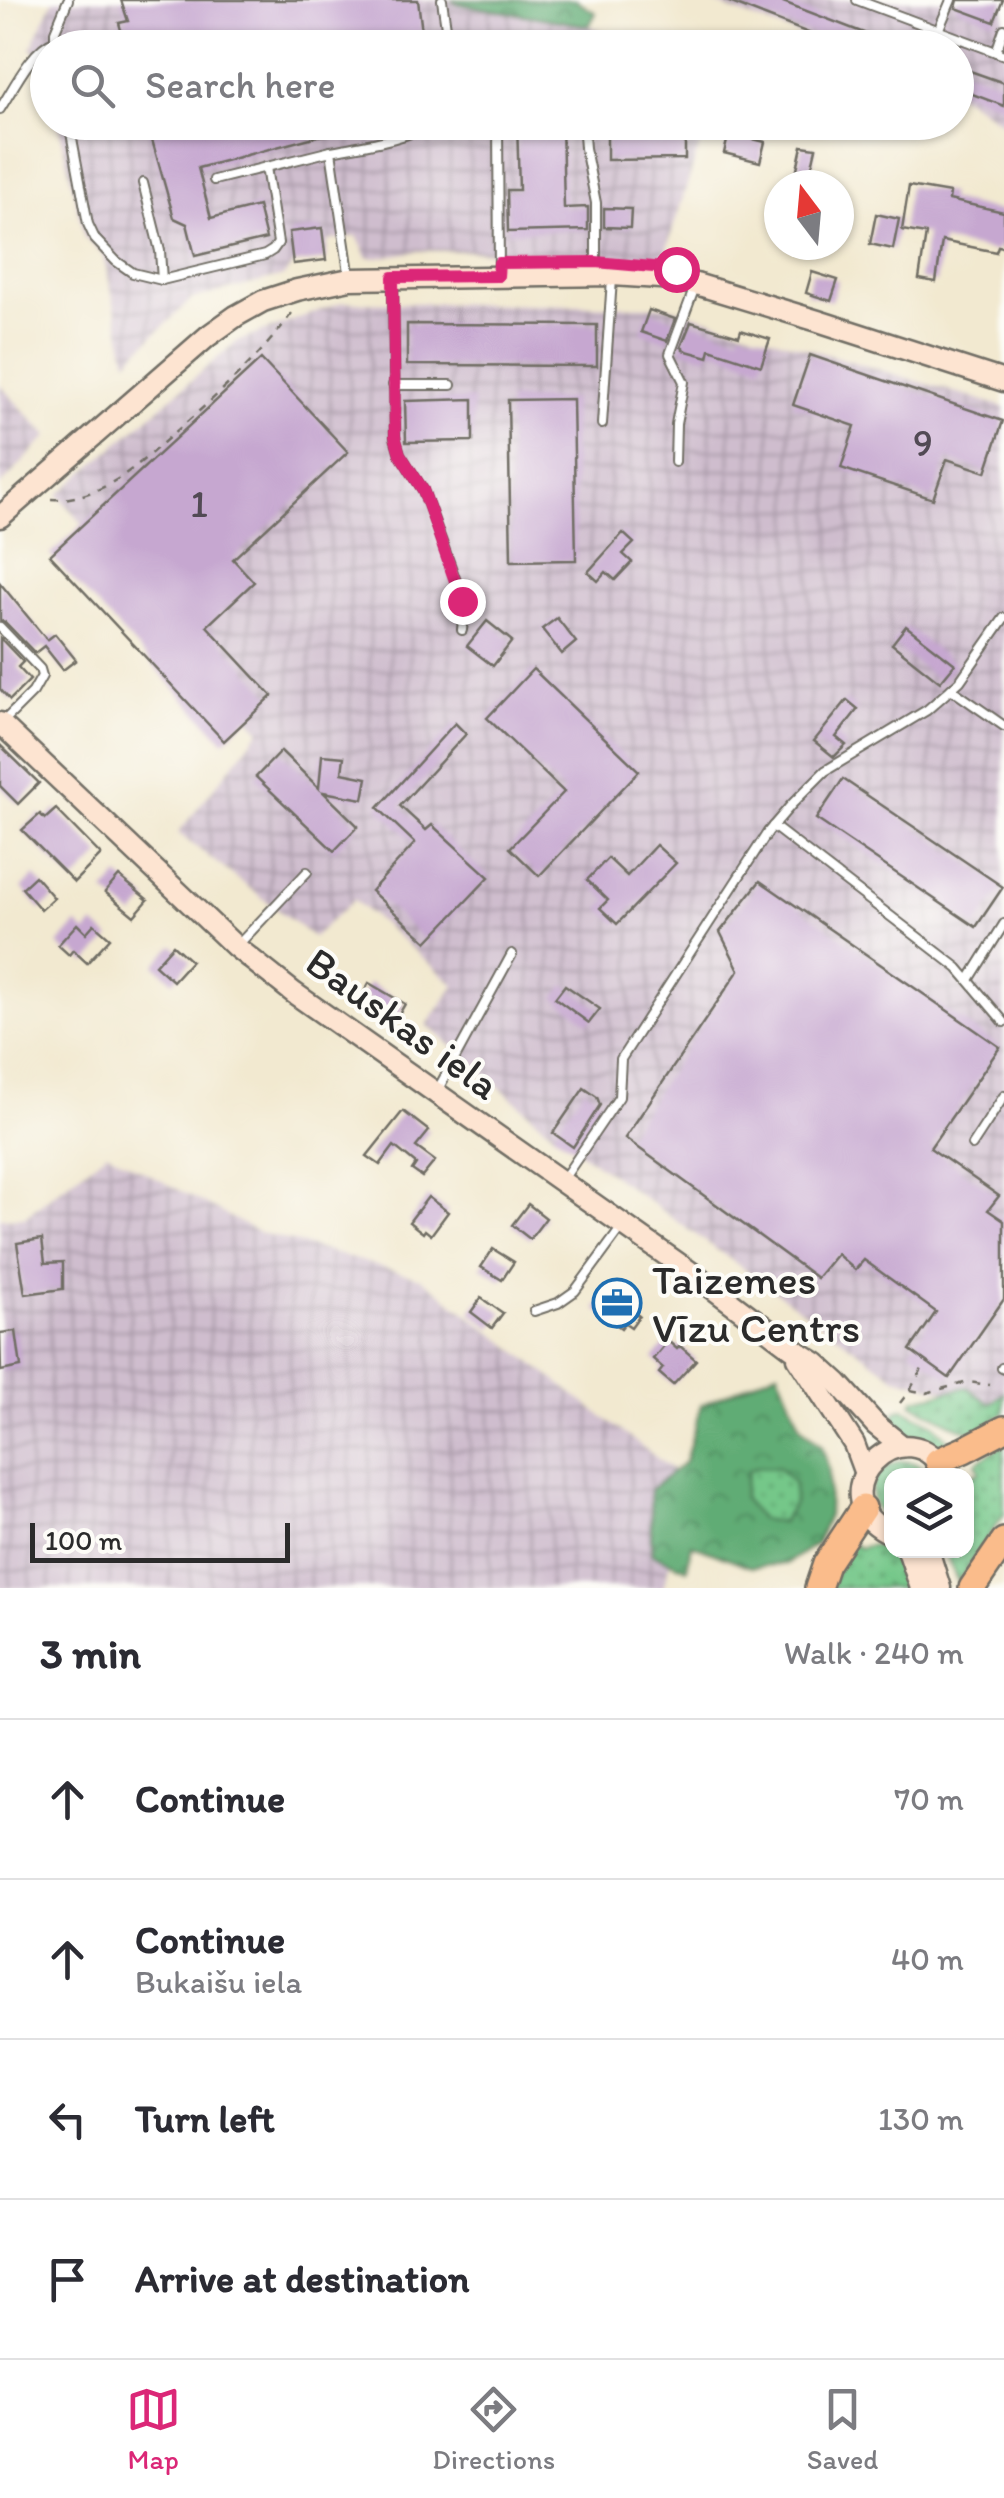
<!DOCTYPE html>
<meta charset="utf-8">
<style>
:root{--surface:#fff;--page:#f2f2f3;--text:#2b2b33;--muted:#7c7c81;--line:#e1e1e2;--accent:#db2777}
body{margin:0;font-family:Itim,sans-serif;background:var(--page);color:var(--text)}
.controls{position:absolute;right:30px;bottom:30px;display:grid;overflow:hidden;border-radius:20px;box-shadow:0 2px 8px #0004}
.controls button{width:90px;height:90px;display:grid;place-items:center;padding:0;border:0;border-bottom:2px solid var(--line);background:var(--surface);color:var(--text);font:50px sans-serif}
.compass{position:absolute;left:764px;top:170px;width:90px;height:90px;border-radius:50%;background:var(--surface);box-shadow:0 2px 8px #0004;rotate:344deg}
.scale{position:absolute;left:30px;bottom:25px;width:260px;box-sizing:border-box;padding-left:10px;border:5px solid #2b2b2b;border-top:0;font-size:28px;line-height:35px;white-space:nowrap;color:#2b2b2b;-webkit-text-stroke:8px #fdfcf7;paint-order:stroke}
.stop{position:absolute;width:30px;height:30px;margin:-22px;border:8px solid #db2777;border-radius:50%;background:#fff}
.stop.end{background:#db2777;border-color:#fff;box-shadow:0 2px 10px #0008}
.list{margin:0;padding:0;list-style:none}
h2{display:flex;justify-content:space-between;align-items:center;height:130px;margin:0;padding:0 40px;font-size:42px}
h2 small{font-size:32px;font-weight:400;color:var(--muted)}
.list li{display:grid;grid-template-columns:65px 1fr auto;gap:30px;align-items:center;box-sizing:border-box;height:160px;padding:0 40px;border-top:2px solid var(--line)}
.list b{display:block;font-size:38px;white-space:nowrap}
.list p{margin:0;font-size:32px;white-space:nowrap;color:var(--muted)}
.list em{font-size:32px;font-style:normal;color:var(--muted)}
.icon{flex:none;width:55px;height:55px;fill:none;stroke:currentColor;stroke-width:2;stroke-linecap:round;stroke-linejoin:round}
.map{position:relative;flex:none;width:1004px;height:1588px;overflow:hidden}
.search{position:absolute;background:var(--surface);box-shadow:0 2px 8px #0004;left:30px;right:30px;top:30px;height:110px;display:flex;align-items:center;gap:25px;box-sizing:border-box;padding:0 35px;border-radius:55px;color:var(--muted);font-size:38px}
.sheet{height:770px;background:var(--surface)}
nav{display:flex;justify-content:space-around;align-items:center;box-sizing:border-box;height:140px;border-top:2px solid var(--line);background:var(--surface);font-size:28px;color:var(--muted)}
nav a{display:grid;justify-items:center;gap:5px}
nav .on{color:var(--accent)}
.map>svg:first-child{display:block}
.industrial{fill:url(#industrial-grid)}
.grass{fill:url(#grass-dots);stroke:#50795a;stroke-width:2.5}
.forest{fill:url(#forest-crowns);stroke:#466c50;stroke-width:2.5;fill-rule:evenodd}
.building{fill:#c6a7d0}
.lines{fill:none;stroke-linecap:round;stroke-linejoin:round}
.lane-casing{stroke:#716e65;stroke-width:12}
.secondary-casing{stroke:#716e65;stroke-width:25}
.highway-casing{stroke:#716e65;stroke-width:30}
.path{stroke:#716e65;stroke-width:2.5;stroke-dasharray:8 8;stroke-linecap:butt}
.lane{stroke:#fff;stroke-width:8}
.secondary{stroke:#fde4d1;stroke-width:20}
.highway{stroke:#fabc8b;stroke-width:25}
.route{stroke:#db2777;stroke-width:12}
.labels{text-anchor:middle;dominant-baseline:central;stroke-width:8;stroke-linejoin:round;paint-order:stroke}
.number-label{font-size:38px;fill:#524a54}
.street-label{font-size:42px;fill:#2b2b2b;stroke:#fdfcf7}
.poi-label{font-size:42px;fill:#2b2b2b;stroke:#fdfcf7;text-anchor:start}
</style>
<div class="map">
<svg width="1004" height="1588" viewBox="0 0 1004 1588">
<defs>
<pattern id="industrial-grid" width="8" height="8" patternUnits="userSpaceOnUse" patternTransform="scale(2.5)"><rect width="8" height="8" fill="#cfbdce"/><path d="M0 4h8M4 0v8" fill="none" stroke="#a89aa7"/></pattern>
<pattern id="grass-dots" width="8" height="8" patternUnits="userSpaceOnUse" patternTransform="scale(2.5)"><rect width="8" height="8" fill="#75c789"/><path d="M2 2h.1M6 6h.1" fill="none" stroke="#60a270" stroke-width="1.8" stroke-linecap="round"/></pattern>
<pattern id="forest-crowns" width="20" height="18" patternUnits="userSpaceOnUse" patternTransform="scale(2.5)"><rect width="20" height="18" fill="#60ac75"/><path d="M2 6a3 3 0 1 1 6 0M12 15a3 3 0 1 1 6 0" fill="none" stroke="#4f8c60"/></pattern>
</defs>
<rect width="100%" height="100%" fill="#fdfcf7"/>
<filter id="ink" filterUnits="userSpaceOnUse"><feTurbulence type="fractalNoise" baseFrequency=".01" numOctaves="2"/><feDisplacementMap in="SourceGraphic" scale="20" xChannelSelector="R" yChannelSelector="G"/><feConvolveMatrix kernelMatrix="1 2 1 2 8 2 1 2 1" color-interpolation-filters="sRGB"/></filter>
<filter id="wash" filterUnits="userSpaceOnUse"><feTurbulence type="fractalNoise" baseFrequency=".0048" numOctaves="4" result="noise"/><feDisplacementMap in="SourceGraphic" scale="40" xChannelSelector="R" yChannelSelector="G"/><feGaussianBlur stdDeviation="2.25" result="paint"/><feColorMatrix in="noise" values="0 0 0 0 0 0 0 0 0 0 0 0 0 0 0 0 0 1.4 0 .05"/><feComposite in="paint" operator="in"/></filter>
<g filter="url(#wash)">
<rect width="100%" height="100%" fill="#f2e9d0"/>
<g class="industrial">
<polygon points="53,0 453,0 454,3 589,26 650,47 48,48 47,77 44,61 31,48"/>
<polygon points="703,0 1004,0 1004,124 966,98 957,94 956,48 831,47"/>
<polygon points="58,123 707,123 663,260 479,251 418,251 377,258 367,257 357,236 328,241 326,260 293,264 284,276 192,299 127,361 103,254 84,238"/>
<polygon points="342,302 666,306 1004,407 1004,1395 995,1404 895,1377 553,1133 427,1025 455,985 354,900 313,937 178,833 260,730 58,495 236,342"/>
<polygon points="0,385 48,436 0,486"/>
<polygon points="107,1152 258,1232 421,1278 691,1484 663,1588 0,1588 0,1218 24,1217"/>
</g>
<g class="grass">
<path d="M967,1387L990,1404L1004,1393V1413C992,1422 981,1433 966,1431L912,1403L915,1399Z"/>
<polygon points="904,1409 934,1424 953,1445 945,1451 903,1437 883,1424 899,1410"/>
<polygon points="1004,1444 1004,1514 958,1582 944,1551 966,1550 967,1478 980,1471 976,1463"/>
<path d="M901,1461C914,1462 923,1465 931,1475L892,1476L891,1523C862,1504 866,1470 901,1461Z"/>
<polygon points="758,1467 779,1468 794,1483 794,1503 781,1523 760,1519 742,1498 748,1471"/>
<path d="M853,1544L859,1548C891,1537 896,1563 904,1588H830L838,1566Z"/>
</g>
<g class="forest">
<polygon points="453,0 575,0 596,13 589,26 454,3"/>
<path d="M778,1371L801,1427L822,1446L829,1470L828,1515L817,1543L786,1564L751,1567L691,1544L687,1569L652,1554L650,1490L685,1462L701,1405ZM758,1467L779,1468L794,1483V1503L781,1523L760,1519L743,1498L748,1471Z"/>
</g>
<g id="blocks">
<g class="building">
<polygon points="121,0 418,0 424,48 126,48 119,23 128,21"/>
<polygon points="724,0 778,0 903,48 847,48"/>
<polygon points="958,0 1003,0 994,22 956,8"/>
<polygon points="956,66 1004,83 1004,106 956,88"/>
<polygon points="147,122 356,122 356,132 318,136 198,168 211,218 258,206 266,239 195,256 187,224 174,218"/>
<polygon points="517,122 562,122 564,208 588,207 588,230 508,232 507,190 519,190"/>
<polygon points="685,124 685,159 607,160 607,125"/>
<polygon points="729,133 765,142 760,162 724,153"/>
<polygon points="802,146 816,148 811,170 797,169"/>
<polygon points="909,186 950,193 949,200 1004,212 1004,247 998,246 996,252 942,241 936,282 919,279 926,234 902,230"/>
<polygon points="604,208 631,209 630,228 604,227"/>
<polygon points="876,214 899,219 893,249 870,244"/>
<polygon points="322,228 326,260 293,264 289,232"/>
<polygon points="812,272 838,280 831,301 806,293"/>
<polygon points="649,310 675,319 667,341 641,332"/>
<polygon points="691,322 739,336 741,330 770,339 761,366 710,349 708,357 683,350 683,348 681,347"/>
<polygon points="407,324 597,325 597,366 407,365"/>
<polygon points="810,355 1003,421 986,472 947,459 933,499 841,468 855,426 793,405"/>
<polygon points="261,359 348,452 233,559 254,582 207,626 272,696 224,741 50,555"/>
<polygon points="473,399 473,441 406,442 405,401"/>
<polygon points="573,399 576,560 511,561 508,400"/>
<polygon points="623,533 634,543 623,554 632,562 615,580 606,572 598,581 588,572"/>
<polygon points="0,583 47,640 55,634 76,660 63,670 44,646 35,653 5,622 0,620"/>
<polygon points="557,618 576,642 562,654 542,629"/>
<polygon points="487,621 512,641 493,666 467,646"/>
<polygon points="906,626 955,664 940,682 892,644"/>
<polygon points="0,638 23,662 18,667 30,680 10,700 0,689"/>
<polygon points="533,669 639,771 539,876 510,848 564,792 487,718"/>
<polygon points="847,700 858,709 836,737 846,745 834,757 814,741"/>
<polygon points="455,723 466,734 400,806 426,830 432,825 489,877 427,942 371,891 415,843 378,808"/>
<polygon points="0,745 39,783 18,804 0,786"/>
<polygon points="281,751 319,788 322,755 344,757 342,773 367,778 363,799 323,792 358,826 334,851 256,777"/>
<polygon points="843,779 1003,887 976,927 816,819"/>
<polygon points="56,809 101,855 74,882 22,830 40,814 45,819"/>
<polygon points="656,845 676,863 617,924 600,908 608,900 587,880 608,858 627,876"/>
<polygon points="35,876 54,898 41,910 22,888"/>
<polygon points="119,876 148,900 134,916 105,892"/>
<polygon points="760,881 1000,1047 930,1148 999,1196 988,1210 1004,1221 1004,1299 949,1378 910,1350 936,1312 864,1260 855,1270 837,1254 817,1278 625,1138 739,970 720,932"/>
<polygon points="77,924 86,933 94,924 110,938 87,963 73,950 69,955 58,945"/>
<polygon points="173,945 191,961 173,981 155,965"/>
<polygon points="369,983 405,1004 398,1016 362,996"/>
<polygon points="565,985 600,1009 589,1023 555,998"/>
<polygon points="584,1088 597,1097 600,1105 573,1147 553,1133"/>
<polygon points="403,1111 429,1131 416,1147 435,1161 422,1177 412,1170 416,1164 394,1146 380,1165 367,1156"/>
<polygon points="428,1197 448,1212 431,1235 425,1230 423,1233 409,1222"/>
<polygon points="528,1204 546,1218 530,1239 512,1225"/>
<polygon points="42,1239 45,1263 63,1262 63,1289 25,1294 17,1243"/>
<polygon points="493,1249 514,1262 502,1280 481,1267"/>
<polygon points="611,1289 636,1307 633,1311 639,1316 631,1327 625,1323 621,1328 596,1309"/>
<polygon points="481,1298 503,1313 492,1328 471,1312"/>
<polygon points="16,1331 21,1367 1,1371 0,1333"/>
<polygon points="668,1341 677,1349 680,1346 696,1360 673,1385 659,1373 663,1368 653,1359"/>
</g>
</g>
</g>
<g filter="url(#ink)">
<use href="#blocks" fill-opacity="0" stroke="#716e65" stroke-width="2.5"/>
<g class="lines">
<g class="lane-casing">
<g id="lane">
<polyline points="442,0 449,48"/>
<polyline points="857,0 1004,55"/>
<polyline points="938,31 951,0"/>
<polyline points="55,48 55,31 68,0"/>
<polyline points="525,48 534,48"/>
<polyline points="996,52 1004,29"/>
<path d="M0,109C13,89 32,49 54,41"/>
<polyline points="69,122 88,224 95,239 116,261 133,273 162,280 265,255 273,250 278,243 266,167"/>
<polyline points="498,122 499,273"/>
<polyline points="583,122 585,148 596,203 596,275"/>
<polyline points="214,180 331,151"/>
<polyline points="143,183 160,251 162,280"/>
<path d="M350,279L331,151C367,144 403,140 435,122"/>
<polyline points="393,282 395,437 400,454 423,490 460,592 464,611 462,630"/>
<polyline points="393,385 451,385"/>
<polyline points="602,424 612,279"/>
<polyline points="675,462 676,424 684,382 670,354 696,284"/>
<polyline points="0,627 40,669 42,676 33,692 4,721"/>
<polyline points="951,689 1004,726"/>
<polyline points="773,826 958,968 1004,1022"/>
<polyline points="238,945 307,872"/>
<polyline points="969,980 1004,924"/>
<polyline points="437,1091 512,954"/>
<polyline points="972,1145 1004,1096"/>
<polyline points="564,1178 619,1097 621,1059 768,832 792,804 825,771 927,710 951,689 960,681 1004,618"/>
<polyline points="534,1311 558,1303 575,1291 622,1227"/>
<polyline points="1002,1368 1004,1369"/>
</g>
</g>
<g class="secondary-casing">
<g id="secondary">
<polyline points="0,517 208,336 236,316 263,301 297,290 350,279 612,275 660,278 696,284 818,321 1004,381"/>
<polyline points="0,723 236,947 294,993 703,1281 792,1348 816,1363 838,1383 876,1425 902,1446"/>
<polyline points="798,1358 854,1444 864,1471"/>
<path d="M892,1534C808,1496 910,1397 946,1476"/>
<polyline points="908,1550 921,1588"/>
<polyline points="928,1550 940,1588"/>
</g>
</g>
<g class="highway-casing">
<g id="highway">
<polyline points="938,1461 964,1450 1004,1429"/>
<polyline points="818,1588 826,1564 863,1508"/>
<polyline points="972,1588 1004,1541"/>
</g>
</g>
<g class="path">
<path d="M51,499C67,500 82,496 97,490C125,478 149,455 172,435C215,397 258,360 292,313"/>
<polyline points="910,1390 926,1393 968,1382 990,1385"/>
<polyline points="900,1403 910,1390 926,1362"/>
</g>
<use href="#lane" class="lane"/>
<use href="#secondary" class="secondary"/>
<use href="#highway" class="highway"/>
</g>
</g>
<g class="lines" filter="url(#ink)">
<polyline class="route" points="462,601 423,490 400,454 395,436 393,277 498,276 499,263 596,262 676,269"/>
</g>
<defs>
<g id="office-ring" transform="scale(2.5)"><circle r="9.5" fill="#fdfcf7" stroke="#1f6fb2" stroke-width="1.5"/><path d="M-6-3h4V-5.5h4V-3h4V5H-6ZM-1-4.5V-3h2v-1.5ZM-6 0V1H6V0Z" fill="#1f6fb2"/></g>
</defs>
<g fill-rule="evenodd">
<use href="#office-ring" x="617" y="1303"/>
</g>
<g class="labels">
<g class="number-label">
<text x="923" y="443">9</text>
<text x="199" y="504">1</text>
</g>
<g class="street-label">
<text transform="translate(403 1023) rotate(36)">Bauskas iela</text>
</g>
<g class="poi-label">
<text x="652" y="1279">Taizemes<tspan x="652" dy="48">Vīzu Centrs</tspan></text>
</g>
</g>
</svg>
<div class="controls">
<button><svg class="icon" aria-label="layers" viewBox="0 0 24 24"><path d="M12 4l9 5-9 5-9-5zM3 14l9 5 9-5"/></svg></button>
</div>
<svg class="compass" viewBox="-18 -18 36 36"><path d="M0-13l5 13h-10z" fill="#e53935"/><path d="M0 13l5-13h-10z" fill="#7c7c81"/></svg>
<div class="scale">100 m</div>
<div class="stop" style="left:676px;top:269px"></div>
<div class="stop end" style="left:462px;top:601px"></div>
<div class="search"><svg class="icon" aria-label="search" viewBox="0 0 24 24"><circle cx="10" cy="10" r="6"/><path d="M15 15l6 6"/></svg>Search here</div>
</div>
<section class="sheet">
<h2>3 min<small>Walk · 240 m</small></h2>
<ul class="list">
<li><svg class="icon" aria-label="ahead" viewBox="0 0 24 24"><path d="M12 20V5M6 11l6-6 6 6"/></svg><div><b>Continue</b></div><em>70 m</em></li>
<li><svg class="icon" aria-label="ahead" viewBox="0 0 24 24"><path d="M12 20V5M6 11l6-6 6 6"/></svg><div><b>Continue</b><p>Bukaišu iela</p></div><em>40 m</em></li>
<li><svg class="icon" aria-label="left" viewBox="0 0 24 24"><path d="M17 20v-9H6M10 6l-5 5 5 5"/></svg><div><b>Turn left</b></div><em>130 m</em></li>
<li><svg class="icon" aria-label="arrive" viewBox="0 0 24 24"><path d="M6 21V4h12l-3 4 3 4H6"/></svg><div><b>Arrive at destination</b></div></li>
</ul>
</section>
<nav>
<a class="on"><svg class="icon" aria-label="map" viewBox="0 0 24 24"><path d="M3 6l6-2 6 2 6-2v14l-6 2-6-2-6 2zM9 4v14M15 6v14"/></svg>Map</a>
<a><svg class="icon" aria-label="directions" viewBox="0 0 24 24"><path d="M12 3l9 9-9 9-9-9zM9 14v-3h6M13 9l2 2-2 2"/></svg>Directions</a>
<a><svg class="icon" aria-label="saved" viewBox="0 0 24 24"><path d="M7 4h10v16l-5-4-5 4z"/></svg>Saved</a>
</nav>
